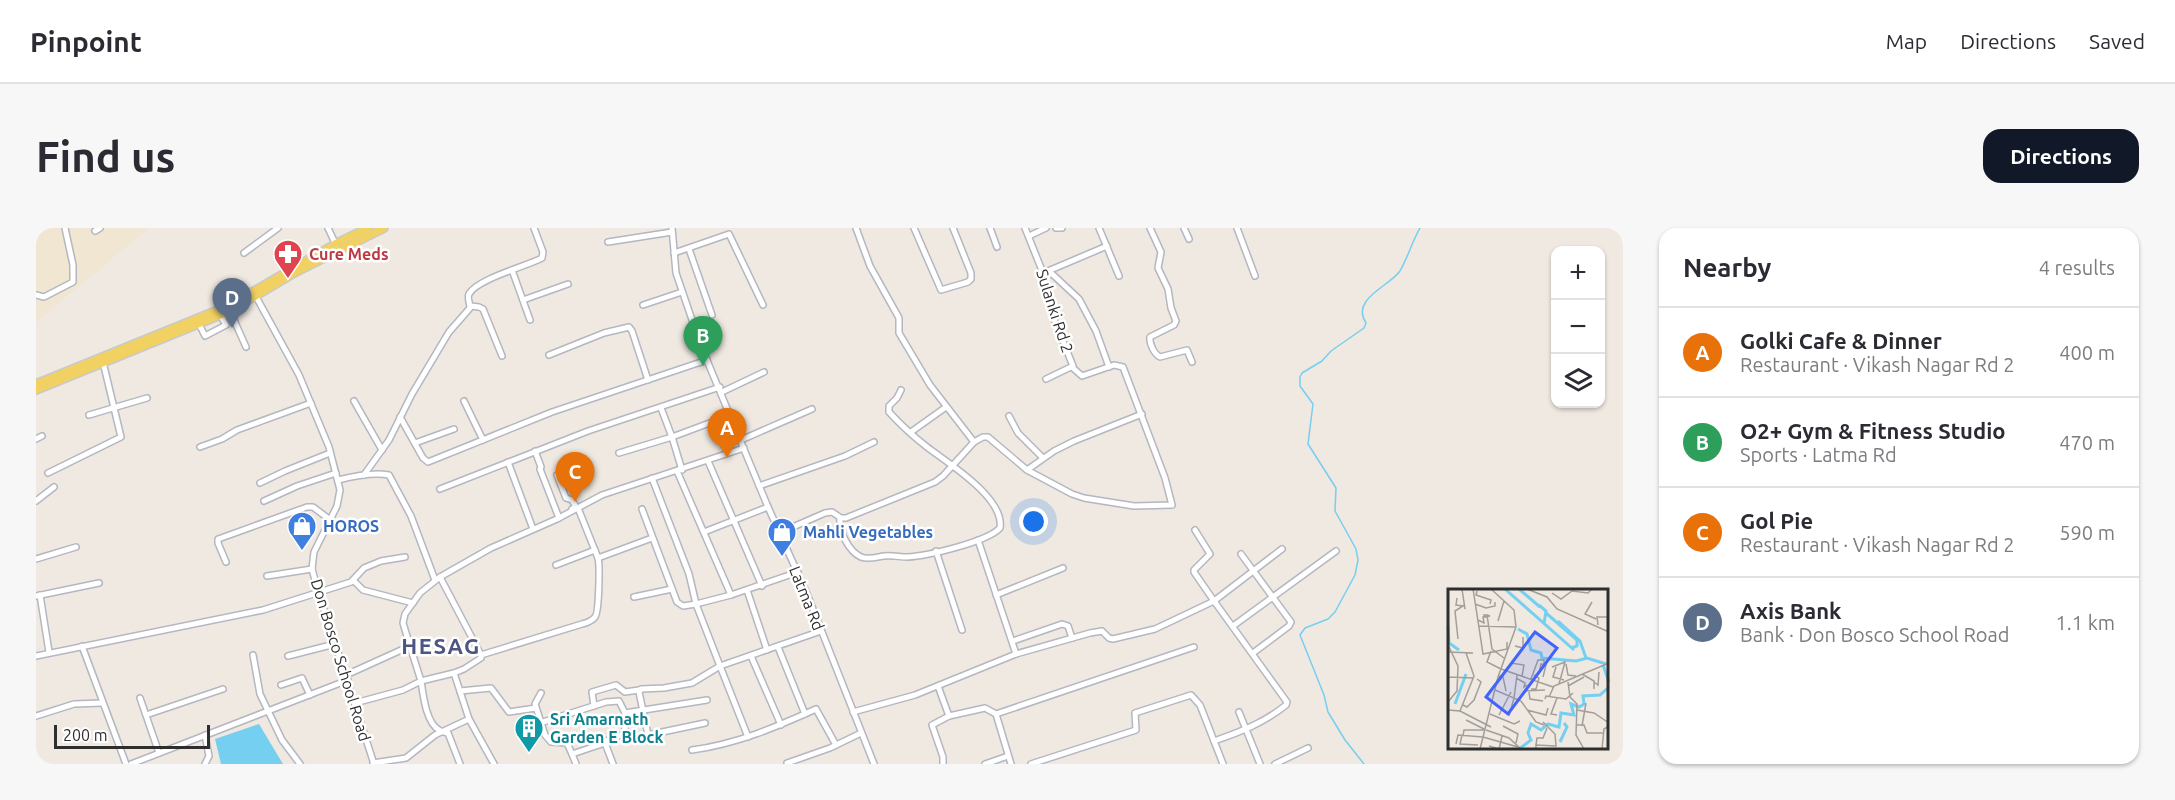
<!DOCTYPE html>
<meta charset="utf-8">
<style>
:root{--surface:#fff;--page:#f7f7f7;--text:#2b2b33;--muted:#7c7c81;--line:#e1e1e2;--accent:#111827}
body{margin:0;font-family:Ubuntu,sans-serif;background:var(--page);color:var(--text)}
.controls{position:absolute;right:18px;top:18px;display:grid;overflow:hidden;border-radius:12px;box-shadow:0 2px 4px #0004}
.controls button{width:54px;height:54px;display:grid;place-items:center;padding:0;border:0;border-bottom:2px solid var(--line);background:var(--surface);color:var(--text);font:30px sans-serif}
.scale{position:absolute;left:18px;bottom:15px;width:156px;box-sizing:border-box;padding-left:6px;border:3px solid #2e2e2e;border-top:0;font-size:16px;line-height:21px;white-space:nowrap;color:#2e2e2e;-webkit-text-stroke:4px #fff;paint-order:stroke}
.you{position:absolute;left:998px;top:294px;width:21px;height:21px;margin:-15px;border:4px solid #fff;border-radius:50%;background:#1a73e8;box-shadow:0 0 0 9px #1a73e833}
.badge{display:grid;place-items:center;width:39px;height:39px;border-radius:50%;background:var(--accent);color:#fff;font-size:20px;font-weight:700}
.pin{position:absolute;translate:-50% -50px;filter:drop-shadow(0 2px 3px #0008)}
.pin::after{content:'';position:absolute;top:32px;width:21px;height:18px;background:inherit;clip-path:polygon(0 0,100% 0,50% 100%)}
.list{margin:0;padding:0;list-style:none}
h2{display:flex;justify-content:space-between;align-items:center;height:78px;margin:0;padding:0 24px;font-size:26px}
h2 small{font-size:20px;font-weight:400;color:var(--muted)}
.list li{display:grid;grid-template-columns:39px 1fr auto;gap:18px;align-items:center;box-sizing:border-box;height:90px;padding:0 24px;border-top:2px solid var(--line)}
.list b{display:block;font-size:22px;white-space:nowrap}
.list p{margin:0;font-size:20px;white-space:nowrap;color:var(--muted)}
.list em{font-size:20px;font-style:normal;color:var(--muted)}
.icon{flex:none;width:33px;height:33px;fill:none;stroke:currentColor;stroke-width:2;stroke-linecap:round;stroke-linejoin:round}
.map{position:relative;flex:none;width:1587px;height:536px;overflow:hidden;border-radius:18px}
header{display:flex;align-items:center;gap:36px;box-sizing:border-box;height:84px;padding:0 30px;background:var(--surface);border-bottom:2px solid var(--line)}
header strong{font-size:28px}
nav{display:flex;gap:33px;margin-inline-start:auto;font-size:21px}
.intro{display:flex;align-items:center;justify-content:space-between;box-sizing:border-box;height:144px;padding:0 36px}
h1{margin:0;font-size:42px}
.button{padding:15px 27px;border-radius:18px;background:var(--accent);color:#fff;font-size:21px;font-weight:700}
main{display:flex;gap:36px;padding:0 36px}
aside{flex:1;background:var(--surface);border-radius:18px;box-shadow:0 2px 4px #0004}
.map>svg:first-child{display:block}
.education{fill:#f0e6d1}
.water{fill:#75cff0}
.lines{fill:none;stroke-linecap:round;stroke-linejoin:round}
.stream{stroke:#75cff0;stroke-width:1.5}
.minor-casing{stroke:#b4b7c1;stroke-width:8}
.major-casing{stroke:#c9c9c9;stroke-width:10}
.minor{stroke:#fff;stroke-width:5}
.major{stroke:#f2d163;stroke-width:7}
.labels{text-anchor:middle;dominant-baseline:central;stroke-width:5;stroke-linejoin:round;paint-order:stroke}
.health-label{font-size:16px;font-weight:bold;fill:#be3a42;stroke:#fff;text-anchor:start}
.street-label{font-size:16px;fill:#2e2e2e;stroke:#fff}
.shop-label{font-size:16px;font-weight:bold;fill:#366cbe;stroke:#fff;text-anchor:start}
.culture-label{font-size:16px;font-weight:bold;fill:#0d838f;stroke:#fff;text-anchor:start}
.district-label{font-size:22px;font-weight:bold;letter-spacing:1.5px;fill:#4d5680;stroke:#fff}
.inset-river{fill:none;stroke:#75cff0;stroke-width:3}
.inset-road{fill:none;stroke:#a29e99;stroke-width:1.5}
.view{fill:#4264fb;fill-opacity:0.15;stroke:#4264fb;stroke-width:3}
.inset-edge{fill:none;stroke:#2e2e2e;stroke-width:3}
</style>
<header>
<strong>Pinpoint</strong>
<nav><a>Map</a><a>Directions</a><a>Saved</a></nav>
</header>
<div class="intro"><h1>Find us</h1><a class="button">Directions</a></div>
<main>
<div class="map">
<svg width="1587" height="536" viewBox="0 0 1587 536">
<rect width="100%" height="100%" fill="#efe9e1"/>
<polygon class="education" points="0,0 113,0 0,94"/>
<polygon class="water" points="223,496 247,536 185,536 179,511"/>
<g class="lines">
<path class="stream" d="M1328,536L1309,512L1292,484L1288,467L1264,407L1269,400L1292,391L1299,384L1319,347L1322,332L1320,321L1299,283L1300,260L1272,216L1277,176L1264,158V149L1266,145L1286,133L1295,123L1328,100L1330,95C1314,71 1354,58 1364,43C1372,29 1376,14 1384,0"/>
<g class="minor-casing">
<g id="minor">
<polyline points="292,0 300,17"/>
<polyline points="636,0 640,45 665,118 732,279 771,366 838,536"/>
<polyline points="878,0 905,62 932,54 935,51 935,45 917,0"/>
<polyline points="954,0 961,19"/>
<polyline points="989,0 1007,45 1018,91 1037,138 1010,151"/>
<polyline points="1020,0 1026,0"/>
<polyline points="1063,0 1083,48"/>
<path d="M1114,0L1125,24L1122,40L1132,61L1135,80L1140,93L1138,97L1114,109C1113,115 1118,126 1124,129L1151,122L1156,134"/>
<polyline points="1148,0 1153,11"/>
<polyline points="1201,0 1219,48"/>
<polyline points="59,3 64,0"/>
<polyline points="993,8 1010,0"/>
<polyline points="572,14 636,4"/>
<polyline points="653,21 676,87"/>
<polyline points="208,25 242,0"/>
<polyline points="638,25 693,6 727,77"/>
<polyline points="476,42 494,92"/>
<polyline points="1012,43 1071,18"/>
<polyline points="1013,43 1043,71 1060,103 1073,139"/>
<polyline points="218,65 263,147 293,219 304,262 301,278 278,324 276,341 282,363 338,536"/>
<polyline points="0,67 8,69 37,54 37,37 29,0"/>
<polyline points="487,72 532,56"/>
<polyline points="607,77 646,64"/>
<polyline points="435,78 443,79 447,81 466,128"/>
<polyline points="194,83 210,119"/>
<polyline points="163,96 169,108 190,97 184,87"/>
<polyline points="513,127 568,105 593,99 596,103 612,152"/>
<polyline points="686,164 728,144"/>
<polyline points="318,173 346,222"/>
<polyline points="428,173 447,212"/>
<polyline points="625,180 636,209 695,187"/>
<polyline points="53,187 111,170"/>
<polyline points="973,188 982,205 1007,230"/>
<polyline points="364,189 387,230 392,234 516,184 671,132"/>
<polyline points="875,204 910,179"/>
<polyline points="0,211 6,208"/>
<polyline points="705,212 776,181"/>
<polyline points="938,214 947,209 952,209 991,242 1018,223 1038,213 1106,186"/>
<polyline points="379,215 418,201"/>
<polyline points="164,219 186,211 201,202 275,175"/>
<polyline points="499,223 505,239 504,241 523,290"/>
<polyline points="583,225 636,209 646,242"/>
<polyline points="672,233 726,358"/>
<polyline points="472,234 497,301"/>
<polyline points="991,242 1036,266 1048,270 1098,278 1136,277 1129,250 1087,139 1078,137 1046,148 1037,140"/>
<polyline points="641,243 695,367 660,376 684,438 656,455 628,460 605,461 603,464 612,507 669,495"/>
<polyline points="12,245 85,209 67,134"/>
<path d="M328,247L353,212L376,166L413,104L434,80C434,76 431,69 433,66C441,51 491,38 506,30L507,24L498,0"/>
<polyline points="521,247 530,270 536,272 540,279 536,281"/>
<path d="M302,252C318,248 337,244 353,247L375,288L399,352"/>
<polyline points="224,255 249,243 294,225"/>
<polyline points="723,258 809,228 838,214"/>
<polyline points="404,261 552,203 684,159"/>
<polyline points="0,273 18,259"/>
<polyline points="228,273 261,258 300,245"/>
<polyline points="542,280 562,330 616,310"/>
<polyline points="606,281 641,374 647,378 660,376 653,346 616,250"/>
<path d="M804,290C803,303 812,323 825,329C832,332 841,329 848,328C856,327 864,329 871,329C891,328 951,314 964,300C969,270 912,235 891,219C878,209 864,196 853,184V178L861,170L865,162"/>
<polyline points="1159,302 1174,326 1158,342 1158,344 1178,373 1246,321"/>
<polyline points="668,304 732,279"/>
<polyline points="743,305 789,285 796,284 805,290 810,290 899,254 907,248 938,214 894,157 863,105 863,90 834,38 820,0"/>
<polyline points="942,312 980,426"/>
<polyline points="900,323 926,402"/>
<polyline points="1205,326 1255,394 1253,398 1217,425"/>
<polyline points="0,331 40,319"/>
<polyline points="190,334 182,315 182,311 185,310 271,279 277,279 293,291"/>
<polyline points="520,337 559,322"/>
<polyline points="231,348 276,341"/>
<polyline points="404,349 445,427 445,430 428,441 418,445 433,491 458,536"/>
<polyline points="317,352 327,362 377,375"/>
<polyline points="711,362 731,422"/>
<polyline points="4,367 13,424"/>
<polyline points="695,367 762,344"/>
<polyline points="960,367 1027,340"/>
<polyline points="0,368 63,355"/>
<polyline points="598,369 636,361"/>
<polyline points="1197,398 1300,323"/>
<polyline points="977,413 1026,396 1032,398 1036,410"/>
<polyline points="46,418 90,536"/>
<polyline points="374,418 385,453 418,445"/>
<polyline points="742,419 769,486"/>
<polyline points="217,427 224,466 246,512 264,536"/>
<path d="M445,427L546,396C550,395 556,393 559,389C563,385 564,337 562,330"/>
<polyline points="0,428 227,382 315,354 328,340 345,333 369,329"/>
<polyline points="252,428 299,416"/>
<polyline points="715,428 745,497"/>
<polyline points="310,447 374,418 367,395 369,386 384,365 404,349 455,320 521,291 566,267 708,220"/>
<polyline points="245,457 266,450 274,467"/>
<polyline points="902,458 913,488 949,480 960,486 975,536"/>
<polyline points="424,463 455,460 473,484 500,480"/>
<polyline points="505,465 499,476 509,507 515,514 531,515 536,526"/>
<polyline points="104,470 123,525"/>
<path d="M319,475L367,462L385,453C387,466 390,495 403,502C405,504 409,504 412,505L424,536"/>
<polyline points="558,478 556,464 580,457 589,464 603,462"/>
<path d="M817,484L879,467L980,426L1054,405L1066,403L1073,410L1077,411L1119,401L1178,373L1251,474L1250,477C1228,495 1204,504 1178,513"/>
<polyline points="1203,484 1224,536"/>
<polyline points="589,485 671,472"/>
<polyline points="960,486 1158,419"/>
<polyline points="110,487 187,461"/>
<polyline points="0,488 38,476 66,475"/>
<path d="M504,495L570,474L583,473L589,485V504C584,510 574,508 569,515"/>
<polyline points="169,507 173,528 169,536"/>
<polyline points="712,509 684,438 785,403"/>
<path d="M656,522C701,516 740,499 780,481L800,517"/>
<polyline points="337,535 370,530 399,507 433,491"/>
<polyline points="751,535 794,520 825,505"/>
<polyline points="95,536 312,452"/>
<polyline points="540,536 536,526 569,515 577,536"/>
<polyline points="907,536 907,529 896,497 913,488"/>
<polyline points="949,536 972,528"/>
<polyline points="995,536 1100,502 1099,485 1155,467 1164,477 1187,536"/>
<polyline points="1239,536 1272,520"/>
</g>
</g>
<g class="major-casing">
<g id="major">
<polyline points="0,156 192,78 299,16 332,0"/>
<polyline points="0,162 194,83 260,44 348,0"/>
</g>
</g>
<use href="#minor" class="minor"/>
<use href="#major" class="major"/>
</g>
<defs>
<g id="pharmacy-pin" transform="scale(1.5)"><path d="M0 17L-7.5 6A9.5 9.5 0 1 1 7.5 6Z" fill="#e0444e" stroke="#fff"/><path d="M-2-6h4v4h4v4h-4v4h-4v-4h-4v-4h4Z" fill="#fff"/></g>
<g id="shop-pin" transform="scale(1.5)"><path d="M0 17L-7.5 6A9.5 9.5 0 1 1 7.5 6Z" fill="#3f7fe0" stroke="#fff"/><path d="M-5-2.5h2.3a2.7 3.5 0 0 1 5.4 0H5L5.5 6h-11ZM-1.5-2.5h3a1.5 2.3 0 0 0-3 0Z" fill="#fff"/></g>
<g id="building-pin" transform="scale(1.5)"><path d="M0 17L-7.5 6A9.5 9.5 0 1 1 7.5 6Z" fill="#0f9aa8" stroke="#fff"/><path d="M-4-6H4V6H1V3H-1V6H-4ZM-2.5-4.3h1.7v1.8h-1.7ZM.8-4.3h1.7v1.8H.8ZM-2.5-1h1.7V.8h-1.7ZM.8-1h1.7V.8H.8Z" fill="#fff"/></g>
</defs>
<g fill-rule="evenodd">
<use href="#pharmacy-pin" x="252" y="26"/>
<use href="#shop-pin" x="266" y="298"/>
<use href="#shop-pin" x="746" y="304"/>
<use href="#building-pin" x="493" y="500"/>
</g>
<g class="labels">
<g class="health-label">
<text x="273" y="26">Cure Meds</text>
</g>
<g class="street-label">
<text transform="translate(1019 83) rotate(72)">Sulanki Rd 2</text>
<text transform="translate(771 370) rotate(68)">Latma Rd</text>
<text transform="translate(305 432) rotate(73)">Don Bosco School Road</text>
</g>
<g class="shop-label">
<text x="287" y="298">HOROS</text>
<text x="767" y="304">Mahli Vegetables</text>
</g>
<g class="culture-label">
<text x="514" y="491">Sri Amarnath<tspan x="514" dy="18">Garden E Block</tspan></text>
</g>
<g class="district-label">
<text x="405" y="417">HESAG</text>
</g>
</g>
<g transform="translate(1412 361)">
<rect width="160" height="160" fill="#efe9e1"/>
<path class="inset-river" d="M57,0L126,61M71,0L92,18M91,16L98,22L96,35M98,24L129,51V57L123,59M110,32L132,52L138,69M0,37L1,54L11,61M70,40L79,45L83,61L93,64L94,69L128,72L139,69L158,75M155,76L161,93M7,115L18,85M112,153L119,138L116,134M71,160L83,151L80,144L83,135L93,141L100,135L111,138L113,124L126,126L123,115L131,118L136,115L135,107L152,106L161,98"/>
<path class="inset-road" d="M14,0L17,20L16,15M25,0L32,45M79,0L99,8L109,20L161,43M29,2L28,6L43,11L42,15M104,4L113,10L124,2L140,4L144,0M9,9L8,16L15,17L7,22L10,50M144,13L137,25L148,30M27,15L38,19L47,17V13M35,26H39L44,60L56,69M30,31L36,34L35,28L42,27L39,26M50,32L56,12M150,36L149,28H159M31,37L67,38M32,45L35,65L59,60V53M0,56L10,77L9,102L0,113M67,57L75,59V48M43,62L39,73L53,80M0,63L25,64M63,74L76,76L74,87M0,75V101M118,75L120,86L128,87M104,78L117,73L111,95M108,78L105,88L116,91M53,80L105,98M91,85L93,75L98,76L95,88M134,85L146,92V100M51,87L55,88L58,102M0,88L25,89M68,89L77,94L76,98L79,96M83,90L90,71H96V76M120,93L122,108L129,115L128,146L136,160M146,93L150,96L151,83M120,97L136,88M83,100H88L91,89L86,86M47,101L73,112L88,133L96,136M79,101L76,102L97,101M81,103L82,110L95,112M101,108L106,97L161,74M66,109L69,86M109,109L103,125L109,126M97,110L98,107L118,110L125,104M15,116L19,118L26,111L33,93L29,90M0,121L12,122L43,138M79,121L98,126L100,119M129,121L146,124L161,134M12,122L26,87L18,64M42,125L66,135L72,132M51,126L63,103M61,127L66,109M18,131L36,140M128,136H136L139,144H156M55,137L70,145L68,154M134,137L138,114M38,141L61,149L73,160M14,146L12,155L30,156M15,147L16,141H36M35,148L70,158M8,155L10,146L35,148M88,156L89,149H95L99,139M41,157L51,160L54,147M32,160L50,88L68,38L66,21L43,0M88,160V156L108,157L107,145L95,133M154,160L156,140L161,137"/>
<path class="view" d="M87,43L109,59L60,125L38,108Z"/>
<rect width="160" height="160" class="inset-edge"/>
</g>
</svg>
<div class="controls">
<button>+</button>
<button>−</button>
<button><svg class="icon" aria-label="layers" viewBox="0 0 24 24"><path d="M12 4l9 5-9 5-9-5zM3 14l9 5 9-5"/></svg></button>
</div>
<div class="scale">200 m</div>
<div class="you"></div>
<div class="pin badge" style="left:691px;top:230px;background:#e8710a">A</div>
<div class="pin badge" style="left:667px;top:138px;background:#2e9e5b">B</div>
<div class="pin badge" style="left:539px;top:274px;background:#e8710a">C</div>
<div class="pin badge" style="left:196px;top:100px;background:#5c6f8a">D</div>
</div>
<aside>
<h2>Nearby<small>4 results</small></h2>
<ul class="list">
<li><span class="badge" style="background:#e8710a">A</span><div><b>Golki Cafe &amp; Dinner</b><p>Restaurant · Vikash Nagar Rd 2</p></div><em>400 m</em></li>
<li><span class="badge" style="background:#2e9e5b">B</span><div><b>O2+ Gym &amp; Fitness Studio</b><p>Sports · Latma Rd</p></div><em>470 m</em></li>
<li><span class="badge" style="background:#e8710a">C</span><div><b>Gol Pie</b><p>Restaurant · Vikash Nagar Rd 2</p></div><em>590 m</em></li>
<li><span class="badge" style="background:#5c6f8a">D</span><div><b>Axis Bank</b><p>Bank · Don Bosco School Road</p></div><em>1.1 km</em></li>
</ul>
</aside>
</main>
